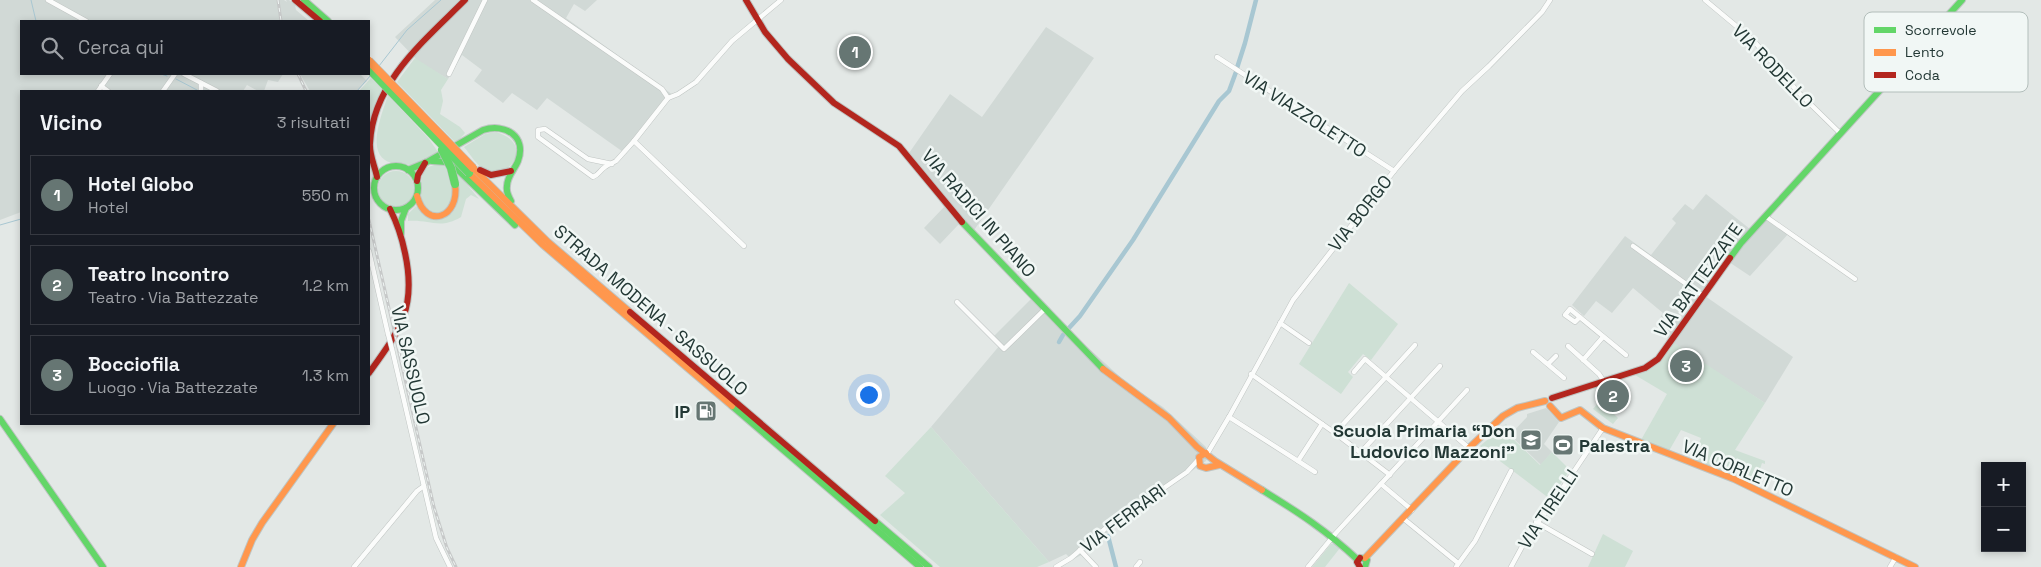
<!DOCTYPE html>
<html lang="it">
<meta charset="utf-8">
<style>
:root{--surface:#171b24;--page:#242831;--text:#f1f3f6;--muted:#9ea1a6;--line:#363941;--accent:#667673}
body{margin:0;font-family:"Space Grotesk",sans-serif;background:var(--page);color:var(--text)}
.controls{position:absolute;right:15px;bottom:15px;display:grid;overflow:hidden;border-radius:0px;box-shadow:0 2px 8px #0003}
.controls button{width:45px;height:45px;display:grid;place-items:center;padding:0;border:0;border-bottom:1px solid var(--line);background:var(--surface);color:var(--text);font:25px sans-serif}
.you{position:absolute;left:868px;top:394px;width:18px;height:18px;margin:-12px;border:4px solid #fff;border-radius:50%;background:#1a73e8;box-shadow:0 0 0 8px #1a73e833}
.badge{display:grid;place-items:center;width:32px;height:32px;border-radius:50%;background:var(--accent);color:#fff;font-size:16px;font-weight:700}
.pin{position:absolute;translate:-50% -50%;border:2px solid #fff;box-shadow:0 1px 5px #0006}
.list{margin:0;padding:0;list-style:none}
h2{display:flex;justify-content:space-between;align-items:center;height:65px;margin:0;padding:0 20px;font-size:21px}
h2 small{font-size:16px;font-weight:400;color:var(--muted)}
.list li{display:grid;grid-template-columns:32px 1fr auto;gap:15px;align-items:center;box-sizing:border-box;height:80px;margin:0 10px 10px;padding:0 10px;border:1px solid var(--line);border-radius:0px}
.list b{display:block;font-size:19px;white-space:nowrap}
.list p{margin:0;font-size:16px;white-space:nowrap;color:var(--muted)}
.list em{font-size:16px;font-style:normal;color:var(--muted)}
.icon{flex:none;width:28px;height:28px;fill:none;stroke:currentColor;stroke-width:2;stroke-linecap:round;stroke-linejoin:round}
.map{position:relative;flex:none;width:2041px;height:567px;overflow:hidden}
.search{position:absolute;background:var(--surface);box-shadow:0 2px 8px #0003;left:20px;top:20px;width:350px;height:55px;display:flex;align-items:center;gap:12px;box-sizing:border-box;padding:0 18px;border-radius:0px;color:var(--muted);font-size:19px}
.panel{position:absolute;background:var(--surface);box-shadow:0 2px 8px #0003;left:20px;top:90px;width:350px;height:335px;border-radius:0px}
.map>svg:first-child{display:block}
.built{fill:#d1d9d6}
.green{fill:#cee0d5}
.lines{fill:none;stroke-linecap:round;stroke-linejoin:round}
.stream{stroke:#a8c7d2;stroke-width:1}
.canal{stroke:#a8c7d2;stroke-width:4.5}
.street-casing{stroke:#c0c5c3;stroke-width:5.5}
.fast-casing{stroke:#bfc5c3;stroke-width:8}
.slow-casing{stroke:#bfc5c3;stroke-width:8}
.jam-casing{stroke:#bfc5c3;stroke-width:8}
.street{stroke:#fbfcfb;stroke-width:4.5}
.fast{stroke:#63d668;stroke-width:6}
.slow{stroke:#ff974d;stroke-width:6}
.jam{stroke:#b3261e;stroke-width:6}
.rail-casing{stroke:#c7c9c9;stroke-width:3}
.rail{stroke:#f1f7f5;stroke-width:1;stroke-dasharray:4;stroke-linecap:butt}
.street-bridge-casing{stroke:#c0c5c3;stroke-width:5.5;stroke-linecap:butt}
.fast-bridge-casing{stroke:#bcc4c2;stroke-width:9;stroke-linecap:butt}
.slow-bridge-casing{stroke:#bcc4c2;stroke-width:9;stroke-linecap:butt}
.street-bridge{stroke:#fbfcfb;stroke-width:4.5}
.fast-bridge{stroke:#63d668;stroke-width:8}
.slow-bridge{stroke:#ff974d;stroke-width:8}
.labels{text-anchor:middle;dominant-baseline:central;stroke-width:5;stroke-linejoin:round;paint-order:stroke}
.street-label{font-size:18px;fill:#233835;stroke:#f1f7f5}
.poi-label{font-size:18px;font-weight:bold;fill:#233835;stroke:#f1f7f5;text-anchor:end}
.key{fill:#f1f7f5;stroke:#b3bebb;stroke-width:1}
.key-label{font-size:14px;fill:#233835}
</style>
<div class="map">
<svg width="2041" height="567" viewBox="0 0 2041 567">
<rect width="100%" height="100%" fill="#e3e8e6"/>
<g class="built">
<polygon points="0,0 284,0 287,2 286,0 289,0 295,5 296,10 309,21 21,21 21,74 283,74 278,82 268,80 264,91 258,91 247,85 243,91 21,91 21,212 0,220"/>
<polygon points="435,0 597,0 585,11 574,4 566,18 673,95 626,154 547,98 537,110 512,93 503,103 474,81 482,70 462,55 448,79 419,62 395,37"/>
<polygon points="1046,27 1094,58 970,236 959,224 940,244 924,228 944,207 907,156 950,94 982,117"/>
<polygon points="300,74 360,74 367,81 357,91 310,91"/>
<polygon points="1706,194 1750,229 1765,214 1789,233 1750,276 1729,262 1705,296 1793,357 1765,403 1673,344 1656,324 1663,313 1633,288 1612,313 1596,301 1584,316 1572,305 1625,236 1651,255 1676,223 1672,219 1685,204 1693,210"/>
<polygon points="1035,295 1071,332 1129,385 1163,407 1206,447 1207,457 1206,461 1146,503 1108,532 1083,554 1072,560 1066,554 1049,562 931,427 1000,345 994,336"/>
<polygon points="1546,408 1559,422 1544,444 1552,452 1541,465 1510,435 1527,417 1527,414"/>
</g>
<g class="green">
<polygon points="415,58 448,79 441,90 443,101 440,114 460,127 465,133 456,143 397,82"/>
<polygon points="371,78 383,89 373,109 369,126 369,91 359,91"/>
<path d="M388,95L429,139L438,152C430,157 420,165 411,165C407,165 403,163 399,163C394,162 390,164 385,160C367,148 383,111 388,95Z"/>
<path d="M496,132C537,144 507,183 485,170C477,166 470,154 464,147L485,134Z"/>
<path d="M438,164L446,165C453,187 462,199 439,214C418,208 419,191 423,172L428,167Z"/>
<path d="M455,170L479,199L471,195L466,199L461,217C440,230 429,219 408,221V214L416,206L434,220C466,216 457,193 455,170Z"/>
<circle cx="396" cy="189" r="18"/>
<polygon points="1349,283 1398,324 1371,360 1363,354 1348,372 1353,377 1341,394 1299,364"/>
<polygon points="1671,341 1765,403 1735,450 1765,461 1765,464 1762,463 1755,484 1693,461 1696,453 1693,449 1698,447 1701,438 1681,430 1666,456 1646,449 1647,446 1641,440 1667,394 1630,372 1654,365"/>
<polygon points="1607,400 1617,407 1613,413 1618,418 1613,424 1593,409 1598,403 1601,404 1602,401 1605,403"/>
<polygon points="1506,424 1513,432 1510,436 1540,465 1552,452 1570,470 1550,499 1480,446"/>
<polygon points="931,427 1049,562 1037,567 940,567 880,515 905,493 885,476"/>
<polygon points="1603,534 1633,551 1625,567 1588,567"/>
<polygon points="1331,544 1335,544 1340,548 1325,567 1312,567"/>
</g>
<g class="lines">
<g class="stream">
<polyline points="31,0 36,21"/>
<polyline points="379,66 407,30 441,0"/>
<polyline points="161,74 167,76"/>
<polyline points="176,79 197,90"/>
<polyline points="357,91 371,75"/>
<polyline points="0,225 21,219"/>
</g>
<g class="canal">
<polyline points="1237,68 1245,43 1256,0"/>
<polyline points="1069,328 1080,316 1133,240 1219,101 1229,91 1236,72"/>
<polyline points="1059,342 1063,335"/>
<polyline points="1108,536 1116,567"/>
</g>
<g class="street-casing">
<g id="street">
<polyline points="48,0 86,21"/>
<polyline points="533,0 662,89 668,98"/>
<polyline points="1705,0 1753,40 1798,92 1840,133"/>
<polyline points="1217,57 1394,171"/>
<polyline points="184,74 217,91"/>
<polyline points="449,74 485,0"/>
<polyline points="101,86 108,91"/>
<polyline points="98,91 110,74"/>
<polyline points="163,91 175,74"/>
<polyline points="201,91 201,83"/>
<path d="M612,164L588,159L545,129L538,130V137L593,177C599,175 600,170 605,167C609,164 613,163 616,161L634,141"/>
<polyline points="1765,216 1855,279"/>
<polyline points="744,246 634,141 668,98 678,94 696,82 732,41 781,0"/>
<polyline points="1633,246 1703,296"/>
<polyline points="369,251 388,334"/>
<polyline points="957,302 1004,349 1045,309"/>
<polyline points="1580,317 1575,322 1565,315 1570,309 1626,355"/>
<polyline points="1280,323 1309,343"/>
<polyline points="1568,346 1599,374 1603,380"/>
<polyline points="392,349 436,538 450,567"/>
<polyline points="1533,352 1564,378"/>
<polyline points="1583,360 1603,337"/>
<polyline points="1548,364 1556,356"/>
<polyline points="1354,372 1365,359 1469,448"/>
<polyline points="1251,374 1335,433 1390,475"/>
<polyline points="1229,417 1298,461 1322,424"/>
<polyline points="1335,433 1415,345"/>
<polyline points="1361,452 1440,366"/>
<polyline points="1207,454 1229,417 1293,300 1394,171 1462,91 1489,66 1542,12 1550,0"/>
<polyline points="1298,461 1315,472"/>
<polyline points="1381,484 1412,510"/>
<polyline points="1404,519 1458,563"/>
<polyline points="1536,522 1592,554"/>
<polyline points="1080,550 1096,567"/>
<polyline points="354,567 417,491 424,486"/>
<polyline points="1056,567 1071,558 1106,528 1187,472 1197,461"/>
<polyline points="1136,567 1140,562"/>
<polyline points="1308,567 1336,533 1467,390"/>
<polyline points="1456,567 1475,541 1511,471"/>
<polyline points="1511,567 1530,532 1552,504 1603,428"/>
<polyline points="1890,567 1896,557"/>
</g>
</g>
<g class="fast-casing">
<g id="fast">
<polyline points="304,0 328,21"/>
<polyline points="432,161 446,162 454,166 515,225"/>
<circle cx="396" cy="188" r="22"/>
<path d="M408,170L427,162L483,130C505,123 527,136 518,161C515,169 507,176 507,186C506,192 508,196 511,201"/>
<polyline points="962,222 1103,369"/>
<polyline points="401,233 401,221 406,208"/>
<polyline points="1730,258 1741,243 1962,0"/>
<polyline points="732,406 920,567"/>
<polyline points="0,419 103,567"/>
<path d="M1262,490C1298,512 1327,531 1358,560"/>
<polyline points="875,521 929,567"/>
<polyline points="1361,558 1367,560 1365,567"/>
</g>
</g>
<g class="slow-casing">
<g id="slow">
<polyline points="473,168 547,241 630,312"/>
<polyline points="469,173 543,245 732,406"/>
<path d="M417,196C426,230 460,218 455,184"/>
<polyline points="1103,369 1169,418 1197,447 1215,461 1262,490"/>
<polyline points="1550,406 1561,418 1580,410 1603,428 1734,479 1915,567"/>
<polyline points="1206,453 1199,457 1200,466 1206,468 1219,465"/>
<polyline points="1365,558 1469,448 1503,416 1517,408 1545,401"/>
<polyline points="241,567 252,540 262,523 333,424"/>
</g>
</g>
<g class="jam-casing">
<g id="jam">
<polyline points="295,0 320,21"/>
<polyline points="746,0 765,32 788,59 834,103 899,146 962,222"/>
<polyline points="480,170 491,175 511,171"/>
<path d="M377,177C375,166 369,155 370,143C373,82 425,40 465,0"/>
<polyline points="417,181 418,175 425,163"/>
<polyline points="630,312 875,521"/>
<path d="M369,373C400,330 417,308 405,253C402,238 397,223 390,209"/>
<polyline points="1552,398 1645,368 1658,359 1730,258"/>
<polyline points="1360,558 1357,562 1360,567"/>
</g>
</g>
<use href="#street" class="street"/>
<use href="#fast" class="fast"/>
<use href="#slow" class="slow"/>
<use href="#jam" class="jam"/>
<g class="rail-casing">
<g id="rail">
<polyline points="278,0 281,21"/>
<polyline points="298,74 306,91"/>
<polyline points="369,220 434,507 447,548 456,567"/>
</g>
</g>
<use href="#rail" class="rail"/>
<g class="street-bridge-casing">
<polyline id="street-bridge" points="388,334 392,349"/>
</g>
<g class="fast-bridge-casing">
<g id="fast-bridge">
<polyline points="369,69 469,173"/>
<polyline points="442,150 451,168 455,184"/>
</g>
</g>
<g class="slow-bridge-casing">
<polyline id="slow-bridge" points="369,61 473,168"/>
</g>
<use href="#street-bridge" class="street-bridge"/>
<use href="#fast-bridge" class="fast-bridge"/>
<use href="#slow-bridge" class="slow-bridge"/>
</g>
<defs>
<g id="fuel-square" transform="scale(1.125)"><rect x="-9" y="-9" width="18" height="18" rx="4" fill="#667673" stroke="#f1f7f5"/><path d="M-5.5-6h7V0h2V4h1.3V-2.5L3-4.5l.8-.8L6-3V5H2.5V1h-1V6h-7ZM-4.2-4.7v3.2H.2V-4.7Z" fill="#fff"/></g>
<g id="school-square" transform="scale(1.125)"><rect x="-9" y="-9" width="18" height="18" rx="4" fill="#667673" stroke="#f1f7f5"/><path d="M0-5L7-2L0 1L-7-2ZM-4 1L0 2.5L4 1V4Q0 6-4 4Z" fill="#fff"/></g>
<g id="stadium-square" transform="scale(1.125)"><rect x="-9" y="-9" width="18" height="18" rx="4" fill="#667673" stroke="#f1f7f5"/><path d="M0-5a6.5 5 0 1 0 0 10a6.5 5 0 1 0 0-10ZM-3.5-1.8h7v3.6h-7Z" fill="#fff"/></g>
</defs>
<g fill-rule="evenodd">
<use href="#fuel-square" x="706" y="411"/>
<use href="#school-square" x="1531" y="440"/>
<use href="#stadium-square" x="1563" y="445"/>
</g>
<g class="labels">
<g class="street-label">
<text transform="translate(1773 66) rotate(46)">VIA RODELLO</text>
<text transform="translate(1305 114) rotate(33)">VIA VIAZZOLETTO</text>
<text transform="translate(979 213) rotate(49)">VIA RADICI IN PIANO</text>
<text transform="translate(1360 213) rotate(-52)">VIA BORGO</text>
<text transform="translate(1698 280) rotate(-54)">VIA BATTEZZATE</text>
<text transform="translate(651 310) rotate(41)">STRADA MODENA - SASSUOLO</text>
<text transform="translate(411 365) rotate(77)">VIA SASSUOLO</text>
<text transform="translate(1738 468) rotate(23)">VIA CORLETTO</text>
<text transform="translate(1548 509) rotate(-56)">VIA TIRELLI</text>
<text transform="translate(1123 518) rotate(-37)">VIA FERRARI</text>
</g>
<g class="poi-label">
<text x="690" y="411">IP</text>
<text x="1515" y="430">Scuola Primaria “Don<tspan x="1515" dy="21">Ludovico Mazzoni”</tspan></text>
<text x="1579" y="445" text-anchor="start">Palestra</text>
</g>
</g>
<rect x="1864" y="12" width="164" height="80" rx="8" class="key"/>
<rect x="1874" y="27" width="22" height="6" fill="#63d668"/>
<rect x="1874" y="49" width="22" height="7" fill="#ff974d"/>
<rect x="1874" y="72" width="22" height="6" fill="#b3261e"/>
<g class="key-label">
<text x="1905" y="35">Scorrevole</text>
<text x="1905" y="57">Lento</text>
<text x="1905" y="80">Coda</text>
</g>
</svg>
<div class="controls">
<button>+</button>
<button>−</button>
</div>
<div class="you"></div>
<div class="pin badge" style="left:855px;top:52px">1</div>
<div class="pin badge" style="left:1613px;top:396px">2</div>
<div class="pin badge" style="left:1686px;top:366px">3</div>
<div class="search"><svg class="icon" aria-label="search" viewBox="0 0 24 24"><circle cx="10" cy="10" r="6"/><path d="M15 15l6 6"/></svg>Cerca qui</div>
<section class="panel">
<h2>Vicino<small>3 risultati</small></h2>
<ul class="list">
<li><span class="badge">1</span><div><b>Hotel Globo</b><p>Hotel</p></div><em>550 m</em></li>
<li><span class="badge">2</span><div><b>Teatro Incontro</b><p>Teatro · Via Battezzate</p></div><em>1.2 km</em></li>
<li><span class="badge">3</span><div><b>Bocciofila</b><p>Luogo · Via Battezzate</p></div><em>1.3 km</em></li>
</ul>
</section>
</div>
